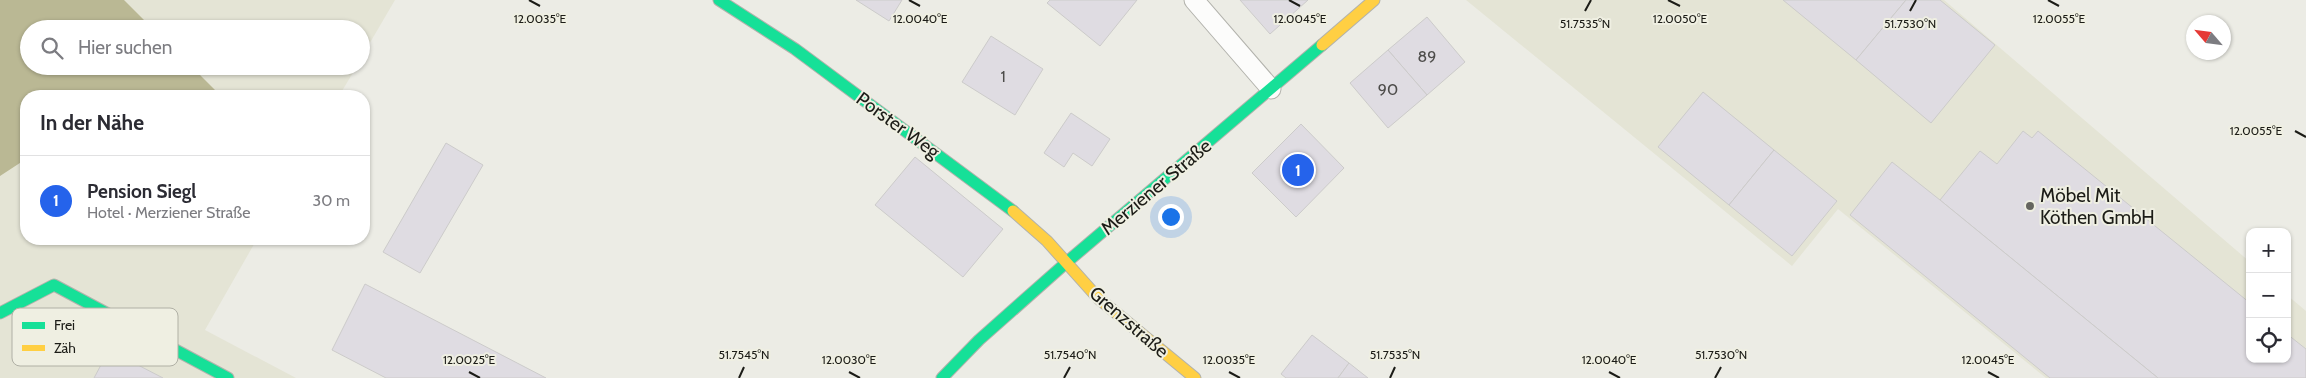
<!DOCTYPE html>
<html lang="de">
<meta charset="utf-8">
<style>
:root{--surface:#fff;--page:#f7f7f7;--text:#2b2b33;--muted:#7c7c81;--line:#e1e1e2;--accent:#2563eb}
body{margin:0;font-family:Cabin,sans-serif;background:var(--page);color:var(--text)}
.controls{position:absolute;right:15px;bottom:15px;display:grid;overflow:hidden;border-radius:10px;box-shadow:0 1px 4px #0004}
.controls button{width:45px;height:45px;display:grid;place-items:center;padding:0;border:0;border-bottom:1px solid var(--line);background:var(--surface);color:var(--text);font:25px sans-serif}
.compass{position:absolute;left:2186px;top:15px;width:45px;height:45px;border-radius:50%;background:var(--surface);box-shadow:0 1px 4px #0004;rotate:298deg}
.you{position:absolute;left:1170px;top:216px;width:18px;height:18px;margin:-12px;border:4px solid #fff;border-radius:50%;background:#1a73e8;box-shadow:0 0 0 8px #1a73e833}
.badge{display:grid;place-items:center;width:32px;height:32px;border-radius:50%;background:var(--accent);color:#fff;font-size:16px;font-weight:700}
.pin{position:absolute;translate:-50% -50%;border:2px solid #fff;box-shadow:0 1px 5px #0006}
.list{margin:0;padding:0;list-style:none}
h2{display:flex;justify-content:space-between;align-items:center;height:65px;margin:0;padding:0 20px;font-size:21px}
h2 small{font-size:16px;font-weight:400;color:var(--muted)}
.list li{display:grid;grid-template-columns:32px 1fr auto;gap:15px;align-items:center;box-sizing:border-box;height:90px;padding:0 20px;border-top:1px solid var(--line)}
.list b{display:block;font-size:19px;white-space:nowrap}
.list p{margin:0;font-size:16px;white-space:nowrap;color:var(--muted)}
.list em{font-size:16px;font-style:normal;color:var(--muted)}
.icon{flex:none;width:28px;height:28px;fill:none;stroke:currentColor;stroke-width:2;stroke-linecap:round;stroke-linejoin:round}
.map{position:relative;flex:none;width:2306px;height:378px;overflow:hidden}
.search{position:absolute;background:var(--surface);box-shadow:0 1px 4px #0004;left:20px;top:20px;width:350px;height:55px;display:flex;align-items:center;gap:12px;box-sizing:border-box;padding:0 18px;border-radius:28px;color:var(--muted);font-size:19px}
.panel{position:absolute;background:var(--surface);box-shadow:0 1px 4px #0004;left:20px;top:90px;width:350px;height:155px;border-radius:20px}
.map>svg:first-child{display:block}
.built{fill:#e4e4d5}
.water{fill:#bab894}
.building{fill:#dfdce2;stroke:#cccbca}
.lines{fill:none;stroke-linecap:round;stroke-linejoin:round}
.lane-casing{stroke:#b2b2ac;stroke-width:21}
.fast-casing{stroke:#b2b2ac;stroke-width:13}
.slow-casing{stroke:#b2b2ac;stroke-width:13}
.lane{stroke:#fcfcfb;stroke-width:19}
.fast{stroke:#16e098;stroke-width:11}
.slow{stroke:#ffcf43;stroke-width:11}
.ticks{fill:none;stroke:#1c1c17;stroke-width:2}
.poi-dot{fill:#65655f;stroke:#efefe2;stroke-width:2}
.labels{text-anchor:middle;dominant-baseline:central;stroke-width:4;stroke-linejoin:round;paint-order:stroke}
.number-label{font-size:16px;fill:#4d4c4a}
.street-label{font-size:19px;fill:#1c1c17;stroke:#efefe2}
.poi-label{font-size:19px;fill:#1c1c17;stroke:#efefe2;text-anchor:start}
.key{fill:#efefe2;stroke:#b0b0a5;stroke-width:1}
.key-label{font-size:14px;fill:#1c1c17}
.ticks-label{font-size:12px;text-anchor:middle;fill:#1c1c17;stroke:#efefe2;stroke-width:4;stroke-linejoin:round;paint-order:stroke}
</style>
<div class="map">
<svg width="2306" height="378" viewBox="0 0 2306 378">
<rect width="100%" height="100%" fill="#ecece5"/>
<g class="built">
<polygon points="0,0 395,0 361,58 361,29 29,29 29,66 357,66 339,96 26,96 26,239 257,239 205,330 296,378 0,378"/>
<polygon points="1466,0 1944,0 2250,262 2250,359 2287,359 2287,295 2306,311 2306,378 2046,378 1838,209 1792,266"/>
</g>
<polygon class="water" points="0,0 124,0 153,29 29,29 29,66 191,66 219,94 216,96 26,96 26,159 0,176"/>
<g class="building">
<polygon points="856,0 902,0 889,21"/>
<polygon points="1050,0 1137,0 1100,46 1047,3"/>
<polygon points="1240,0 1308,0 1270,34"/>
<polygon points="1783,0 1906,0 1856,60"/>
<polygon points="1906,0 1940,0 1995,45 1931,123 1856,60"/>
<polygon points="1427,17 1465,62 1427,95 1388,50"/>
<polygon points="991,36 1043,69 1015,115 962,82"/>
<polygon points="1388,50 1427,95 1388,128 1350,83"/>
<polygon points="1703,92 1774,150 1729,205 1658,147"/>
<polygon points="1071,113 1110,139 1092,166 1073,153 1064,167 1044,153"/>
<polygon points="1301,124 1344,168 1296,217 1252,173"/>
<polygon points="2023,131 2032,138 2038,131 2250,303 2250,359 2287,359 2287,334 2306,349 2306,378 2158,378 1940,200 1980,151 1997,164"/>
<polygon points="446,143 483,165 420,273 383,252"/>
<polygon points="1774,150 1837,201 1792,256 1729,205"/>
<polygon points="915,157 1003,229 963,277 875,205"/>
<polygon points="1892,162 1940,200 2158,378 2050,378 1850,215"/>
<polygon points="365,284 546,378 386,378 332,350"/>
<polygon points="1312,335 1349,363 1338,378 1286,378 1281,374"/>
<polygon points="109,350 163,378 94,378"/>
<polygon points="1349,363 1368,378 1338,378"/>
</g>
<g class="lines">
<g class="lane-casing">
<polyline id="lane" points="1194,0 1271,89"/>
</g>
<g class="fast-casing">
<g id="fast">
<polyline points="719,0 795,49 1013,211"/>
<polyline points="0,313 54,285 228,378"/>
<polyline points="942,378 979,340 1067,262 1322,45"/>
</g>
</g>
<g class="slow-casing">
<g id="slow">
<polyline points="1322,45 1374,0"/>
<polyline points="1013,211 1047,241 1098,298 1195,378"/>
</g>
</g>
<use href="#lane" class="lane"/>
<use href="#fast" class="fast"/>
<use href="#slow" class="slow"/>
</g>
<path class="ticks" d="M529,0L540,6M909,0L920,6M1289,0L1300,6M1668,0L1680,6M2048,0L2059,6M1585,11L1591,0M1910,11L1916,0M2295,131L2306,137M469,372L480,378M849,372L860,378M1229,372L1240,378M1609,372L1620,378M1988,372L1999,378M739,378L744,367M1064,378L1070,367M1390,378L1395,367M1715,378L1721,367"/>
<circle class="poi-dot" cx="2030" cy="206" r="5"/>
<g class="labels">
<g class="number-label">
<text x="1427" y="56">89</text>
<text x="1003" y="76">1</text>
<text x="1388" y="89">90</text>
</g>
<g class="street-label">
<text transform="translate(898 125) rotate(36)">Porster Weg</text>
<text transform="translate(1156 187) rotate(-40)">Merziener Straße</text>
<text transform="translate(1129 322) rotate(41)">Grenzstraße</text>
</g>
<g class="poi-label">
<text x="2040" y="195">Möbel Mit<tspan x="2040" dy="22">Köthen GmbH</tspan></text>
</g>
</g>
<rect x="12" y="308" width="166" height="58" rx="8" class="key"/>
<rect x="22" y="322" width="23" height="7" fill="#16e098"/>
<rect x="22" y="345" width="23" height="6" fill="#ffcf43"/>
<g class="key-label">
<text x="54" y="330">Frei</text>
<text x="54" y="353">Zäh</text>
</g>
<g class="ticks-label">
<text x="540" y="23">12.0035°E</text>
<text x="920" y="23">12.0040°E</text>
<text x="1300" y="23">12.0045°E</text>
<text x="1680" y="23">12.0050°E</text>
<text x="2059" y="23">12.0055°E</text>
<text x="1585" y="28">51.7535°N</text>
<text x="1910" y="28">51.7530°N</text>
<text x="2256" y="135">12.0055°E</text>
<text x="744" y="359">51.7545°N</text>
<text x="1070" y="359">51.7540°N</text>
<text x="1395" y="359">51.7535°N</text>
<text x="1721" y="359">51.7530°N</text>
<text x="469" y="364">12.0025°E</text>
<text x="849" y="364">12.0030°E</text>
<text x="1229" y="364">12.0035°E</text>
<text x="1609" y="364">12.0040°E</text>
<text x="1988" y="364">12.0045°E</text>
</g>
</svg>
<div class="controls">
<button>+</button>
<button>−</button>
<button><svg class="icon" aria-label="locate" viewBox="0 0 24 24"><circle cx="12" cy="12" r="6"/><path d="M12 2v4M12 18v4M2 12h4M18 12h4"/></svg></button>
</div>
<svg class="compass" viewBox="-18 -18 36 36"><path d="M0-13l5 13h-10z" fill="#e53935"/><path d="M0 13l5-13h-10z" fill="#7c7c81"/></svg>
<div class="you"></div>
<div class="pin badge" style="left:1298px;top:170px">1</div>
<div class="search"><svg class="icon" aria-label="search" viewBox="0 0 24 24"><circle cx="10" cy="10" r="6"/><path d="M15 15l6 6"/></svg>Hier suchen</div>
<section class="panel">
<h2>In der Nähe<small></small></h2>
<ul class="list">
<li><span class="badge">1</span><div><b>Pension Siegl</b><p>Hotel · Merziener Straße</p></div><em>30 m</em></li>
</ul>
</section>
</div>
